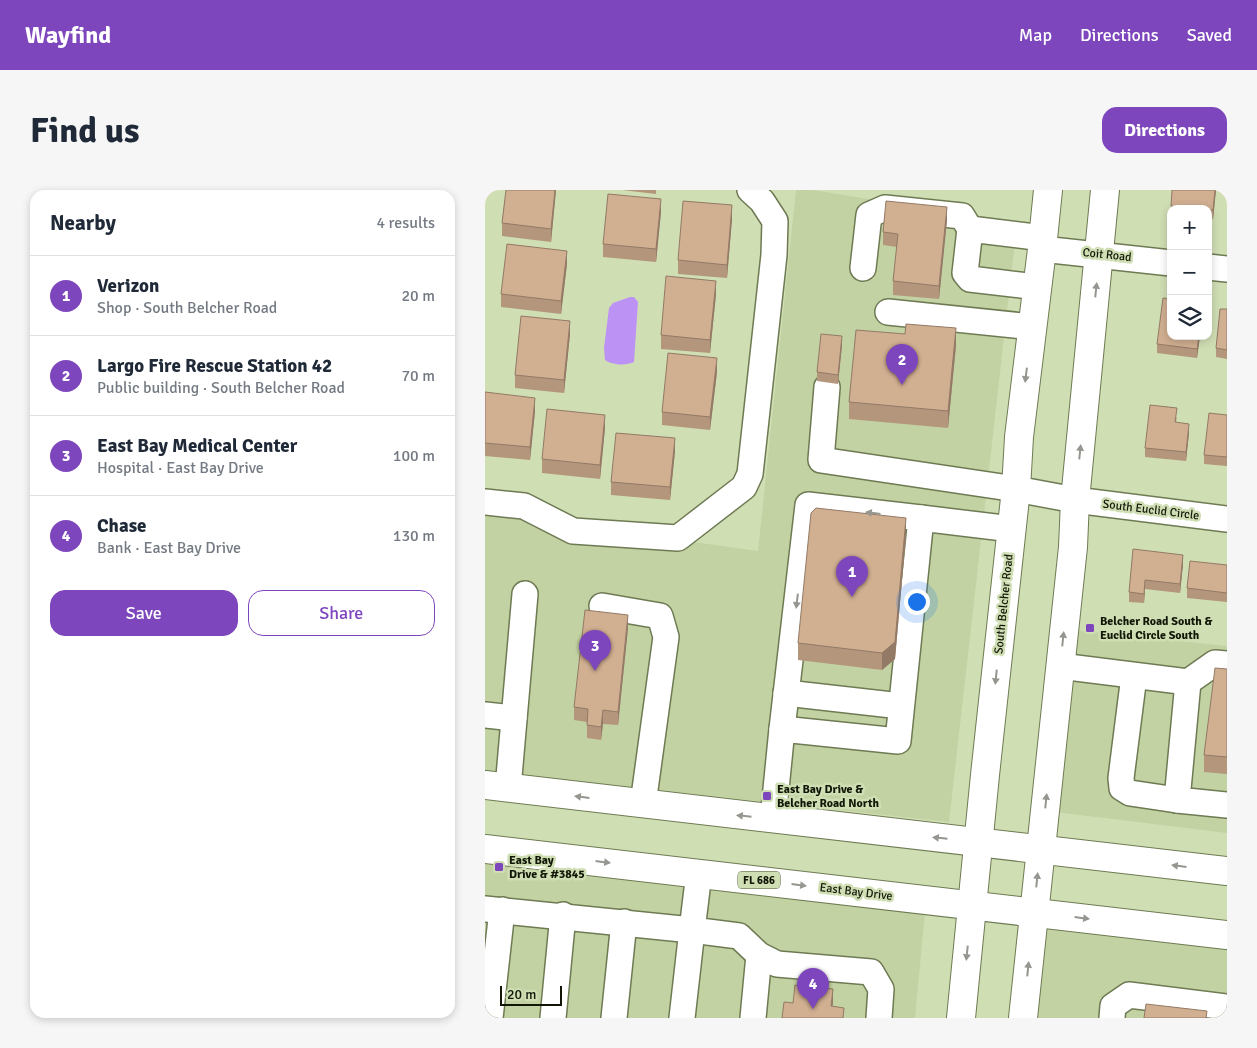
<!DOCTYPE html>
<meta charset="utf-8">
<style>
:root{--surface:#fff;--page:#f6f6f7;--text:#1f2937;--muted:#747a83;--line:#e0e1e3;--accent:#7e46bd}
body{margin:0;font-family:Signika,sans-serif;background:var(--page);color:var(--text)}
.controls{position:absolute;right:15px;top:15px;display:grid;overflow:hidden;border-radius:10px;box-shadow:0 2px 8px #0003}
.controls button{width:45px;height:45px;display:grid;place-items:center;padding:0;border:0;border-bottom:1px solid var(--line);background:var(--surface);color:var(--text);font:25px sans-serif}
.scale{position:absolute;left:15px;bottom:12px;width:62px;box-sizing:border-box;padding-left:5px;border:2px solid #111607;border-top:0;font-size:14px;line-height:18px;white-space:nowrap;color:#111607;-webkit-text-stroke:4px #d0deb4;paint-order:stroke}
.you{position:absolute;left:431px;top:411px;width:18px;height:18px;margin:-12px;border:4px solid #fff;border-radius:50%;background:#1a73e8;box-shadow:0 0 0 8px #1a73e833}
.badge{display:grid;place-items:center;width:32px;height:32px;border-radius:50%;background:var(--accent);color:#fff;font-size:16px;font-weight:700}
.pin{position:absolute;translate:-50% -41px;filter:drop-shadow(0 1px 2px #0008)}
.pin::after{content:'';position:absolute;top:26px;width:18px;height:15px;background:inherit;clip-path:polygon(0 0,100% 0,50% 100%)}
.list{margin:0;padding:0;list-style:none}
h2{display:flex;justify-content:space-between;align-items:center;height:65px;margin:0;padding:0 20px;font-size:21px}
h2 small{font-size:16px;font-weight:400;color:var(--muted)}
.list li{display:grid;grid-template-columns:32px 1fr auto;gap:15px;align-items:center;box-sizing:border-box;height:80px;padding:0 20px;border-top:1px solid var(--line)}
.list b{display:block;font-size:19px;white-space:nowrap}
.list p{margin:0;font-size:16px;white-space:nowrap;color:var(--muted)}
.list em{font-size:16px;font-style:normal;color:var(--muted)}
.actions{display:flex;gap:10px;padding:15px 20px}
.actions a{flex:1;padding:11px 0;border:1px solid var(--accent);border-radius:15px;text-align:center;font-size:18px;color:var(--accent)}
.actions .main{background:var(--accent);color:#fff}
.icon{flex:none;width:28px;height:28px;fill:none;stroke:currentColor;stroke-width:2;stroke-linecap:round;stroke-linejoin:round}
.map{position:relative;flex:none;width:742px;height:828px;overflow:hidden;border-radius:15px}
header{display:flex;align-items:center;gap:30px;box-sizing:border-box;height:70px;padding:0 25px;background:var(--accent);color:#fff}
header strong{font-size:24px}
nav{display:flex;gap:28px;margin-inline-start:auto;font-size:18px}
.intro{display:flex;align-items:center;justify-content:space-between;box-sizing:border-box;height:120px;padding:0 30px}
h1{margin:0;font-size:35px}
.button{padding:12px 22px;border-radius:15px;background:var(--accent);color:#fff;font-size:18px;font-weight:700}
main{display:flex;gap:30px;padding:0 30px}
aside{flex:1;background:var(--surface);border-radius:15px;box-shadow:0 2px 8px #0003}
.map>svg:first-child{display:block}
.built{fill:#c3d2a2}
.green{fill:#bc93f4}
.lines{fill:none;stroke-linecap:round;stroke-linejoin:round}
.minor-casing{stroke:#6e7a53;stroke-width:28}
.major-casing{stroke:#6e7a53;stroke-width:30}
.minor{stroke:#fff;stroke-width:25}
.major{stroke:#fff;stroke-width:28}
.wall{fill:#b4967d}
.shaded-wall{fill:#927a66}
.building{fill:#d1af91;stroke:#927a66}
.oneway{fill:#94968f}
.poi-dot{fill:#7e46bd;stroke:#d0deb4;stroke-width:2}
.labels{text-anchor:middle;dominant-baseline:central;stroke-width:5;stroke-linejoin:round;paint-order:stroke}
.shield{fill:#d0deb4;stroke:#4a523b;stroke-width:1}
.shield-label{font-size:11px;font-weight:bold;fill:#111607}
.street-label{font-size:12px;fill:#111607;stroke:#d0deb4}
.poi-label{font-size:12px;font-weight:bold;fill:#111607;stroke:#d0deb4;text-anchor:start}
</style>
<header>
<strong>Wayfind</strong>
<nav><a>Map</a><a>Directions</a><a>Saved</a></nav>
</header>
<div class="intro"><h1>Find us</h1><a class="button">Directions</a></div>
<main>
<aside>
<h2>Nearby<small>4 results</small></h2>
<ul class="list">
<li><span class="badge">1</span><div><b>Verizon</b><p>Shop · South Belcher Road</p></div><em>20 m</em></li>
<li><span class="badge">2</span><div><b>Largo Fire Rescue Station 42</b><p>Public building · South Belcher Road</p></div><em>70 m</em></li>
<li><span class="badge">3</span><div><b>East Bay Medical Center</b><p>Hospital · East Bay Drive</p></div><em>100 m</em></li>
<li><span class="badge">4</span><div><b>Chase</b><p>Bank · East Bay Drive</p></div><em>130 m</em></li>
</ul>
<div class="actions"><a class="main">Save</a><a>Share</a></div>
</aside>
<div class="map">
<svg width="742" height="828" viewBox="0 0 742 828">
<rect width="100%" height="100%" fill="#d0deb4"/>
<g class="built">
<polygon points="311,0 328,0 532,33 464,632 0,581 0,323 273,361"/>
<polygon points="589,440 742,456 742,643 570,622"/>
<polygon points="0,671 440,722 430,828 0,828"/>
<polygon points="558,735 742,757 742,828 549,828"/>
</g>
<path class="green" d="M145,107H149L153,112L149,172C141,176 127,175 120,170L119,158L124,118L128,113Z"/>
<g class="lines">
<g class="minor-casing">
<g id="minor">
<polyline points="557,59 686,73"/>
<polyline points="723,77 742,79"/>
<polyline points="378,78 384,25 400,18 477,26 485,39"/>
<polyline points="552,97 485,89 480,83 485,39 558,48"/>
<polyline points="403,122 548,137"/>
<polyline points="342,197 336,270 531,299 590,310 742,329"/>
<polyline points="0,312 39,316 88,341 193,348 259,297 265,284 289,65 290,31 277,11 265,0"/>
<polyline points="117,416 175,426 181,447 158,614"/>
<polyline points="575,476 703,492 692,610 742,615"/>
<polyline points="649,486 636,588 637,598 645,603 692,610"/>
<polyline points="703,492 730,473 742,474"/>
<polyline points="301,503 416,516"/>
<polyline points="0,525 29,528"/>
<polyline points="297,539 323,315 436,328"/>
<polyline points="23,598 40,404"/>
<polyline points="288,629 297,539 413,551 436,328 527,339"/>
<polyline points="214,683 207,740 254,746 274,765 292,774 386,782 396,799 394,828"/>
<polyline points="0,719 207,740 197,828"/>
<polyline points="5,828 17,720"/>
<polyline points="68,828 78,725"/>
<polyline points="129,828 139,732"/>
<polyline points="268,828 274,765"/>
<polyline points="627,828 628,816 644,805 742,817"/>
</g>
</g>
<g class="major-casing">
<g id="major">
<polyline points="0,595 742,681"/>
<polyline points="0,659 742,745"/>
<polyline points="476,828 500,585 531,299 534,247 557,59 563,0"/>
<polyline points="538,828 588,357 590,310 620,0"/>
</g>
</g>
<use href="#minor" class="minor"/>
<use href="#major" class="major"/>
</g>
<g class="wall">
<polygon points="21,0 71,0 66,52 17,46 17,33"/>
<polygon points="137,0 171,0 171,4"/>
<polygon points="731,0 728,29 723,29 723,19 686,19 686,25 686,16"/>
<polygon points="176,22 171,72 118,67 118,54"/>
<polygon points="247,29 242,88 193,84 193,70"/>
<polygon points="462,30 454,109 408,105 408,91 412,57 398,55 398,42"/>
<polygon points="82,74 76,124 16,117 16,104"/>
<polygon points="231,104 225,163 176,159 176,145"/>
<polygon points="742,119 742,169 731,167 731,158"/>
<polygon points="85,144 79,203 30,198 30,185"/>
<polygon points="715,146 712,168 672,163 672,154"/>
<polygon points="357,155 353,194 332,191 332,182"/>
<polygon points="471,155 463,238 364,229 364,212"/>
<polygon points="232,182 225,240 177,235 177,222"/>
<polygon points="0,202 50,221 45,270 0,266"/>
<polygon points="742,225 742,276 719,274 719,265"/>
<polygon points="692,227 691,232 704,243 701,271 660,267 660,258"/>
<polygon points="120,238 115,289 57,283 57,269"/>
<polygon points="190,261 185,310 126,305 126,292"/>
<polygon points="421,345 410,469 397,480 313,470 313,453"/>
<polygon points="648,359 698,374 695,403 660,399 659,413 644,412 644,402"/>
<polygon points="742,375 742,412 702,408 702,398"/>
<polygon points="143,438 133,535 118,534 116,550 102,548 102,532 89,530 89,517"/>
<polygon points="742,479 742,584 719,582 719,565"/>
</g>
<g class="shaded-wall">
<polygon points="70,0 71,0 66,52 66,39"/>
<polygon points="730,0 731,0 728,29 728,20"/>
<polygon points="176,9 176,22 171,72 171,59"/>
<polygon points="247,15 247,29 242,88 242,75"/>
<polygon points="462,17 462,30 454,109 454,96"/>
<polygon points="82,61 82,74 76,124 76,111"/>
<polygon points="231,91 231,104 225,163 225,150"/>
<polygon points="85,131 85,144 79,203 79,190"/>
<polygon points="471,138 471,155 463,238 463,221"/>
<polygon points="357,146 357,155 353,194 353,185"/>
<polygon points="714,146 715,146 712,168 712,159"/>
<polygon points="232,168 232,182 225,240 225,227"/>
<polygon points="50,208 50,221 45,270 45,257"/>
<polygon points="120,225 120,238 115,289 115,275"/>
<polygon points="704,234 704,243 701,271 701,262"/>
<polygon points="190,248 190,261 185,310 185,297"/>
<polygon points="421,328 421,345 410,469 397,480 397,463"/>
<polygon points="698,365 698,374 695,403 695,394"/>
<polygon points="660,390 660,399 659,413 659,404"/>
<polygon points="143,425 143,438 133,535 133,522"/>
<polygon points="118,520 118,534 116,550 116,537"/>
<polygon points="348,799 348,813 346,828 346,816"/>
</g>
<g class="building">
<polygon points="21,0 70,0 66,39 17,33"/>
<polygon points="687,0 730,0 728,20 723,20 723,19 686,16"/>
<polygon points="123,4 176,9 171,59 118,54"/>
<polygon points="198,11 247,15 242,75 193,70"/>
<polygon points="401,11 462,17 454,96 408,91 413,44 398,42"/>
<polygon points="22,54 82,61 76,111 16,104"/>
<polygon points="181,86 231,91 225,150 176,145"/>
<polygon points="678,108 686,109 686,146 714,146 712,159 672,154"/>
<polygon points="735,119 742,119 742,160 731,158"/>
<polygon points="36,126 85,131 79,190 30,185"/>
<polygon points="421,134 471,138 463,221 364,212 371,140 420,144"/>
<polygon points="336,144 357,146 353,185 332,182"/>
<polygon points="183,163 232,168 225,227 177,222"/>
<polygon points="0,202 50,208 45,257 0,253"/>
<polygon points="665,215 692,218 690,232 704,234 701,262 660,258"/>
<polygon points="62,219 120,225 115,275 57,269"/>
<polygon points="724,223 742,225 742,267 719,265"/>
<polygon points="131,243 190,248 185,297 126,292"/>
<polygon points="331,318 421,328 410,452 397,463 313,453 326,323"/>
<polygon points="648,359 698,365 695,394 660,390 659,404 644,402"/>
<polygon points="705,371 742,375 742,403 702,398"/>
<polygon points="100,420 143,425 133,522 118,520 116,537 102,535 103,519 89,517"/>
<polygon points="730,478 742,479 742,567 719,565"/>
<polygon points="310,795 348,799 346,816 359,818 358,828 297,828 299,812 308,813"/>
<polygon points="661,814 722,821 721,828 659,828"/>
</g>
<defs><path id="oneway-solid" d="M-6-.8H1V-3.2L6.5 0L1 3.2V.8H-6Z" transform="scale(1.25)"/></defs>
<g class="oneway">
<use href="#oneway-solid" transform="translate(611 100) rotate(-84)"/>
<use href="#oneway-solid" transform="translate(541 185) rotate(97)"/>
<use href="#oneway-solid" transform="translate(595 262) rotate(-84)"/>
<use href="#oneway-solid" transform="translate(388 323) rotate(-173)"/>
<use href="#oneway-solid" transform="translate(312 411) rotate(97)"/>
<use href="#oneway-solid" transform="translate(578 449) rotate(-84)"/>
<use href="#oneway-solid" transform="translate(511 487) rotate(96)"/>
<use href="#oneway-solid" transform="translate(97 607) rotate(-173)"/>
<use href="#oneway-solid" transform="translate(561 611) rotate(-84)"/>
<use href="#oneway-solid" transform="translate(259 626) rotate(-174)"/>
<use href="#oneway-solid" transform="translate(455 648) rotate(-174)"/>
<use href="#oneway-solid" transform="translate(118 672) rotate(7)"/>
<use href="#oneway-solid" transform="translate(694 676) rotate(-173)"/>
<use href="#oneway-solid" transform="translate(552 690) rotate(-84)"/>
<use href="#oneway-solid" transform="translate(314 695) rotate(7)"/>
<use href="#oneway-solid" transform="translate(597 728) rotate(7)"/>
<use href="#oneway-solid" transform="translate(482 763) rotate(96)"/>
<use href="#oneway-solid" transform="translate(543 779) rotate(-84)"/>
</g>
<g class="poi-dot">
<rect x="600" y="433" width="10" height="10" rx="2.5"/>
<rect x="277" y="601" width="10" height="10" rx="2.5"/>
<rect x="9" y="672" width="10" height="10" rx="2.5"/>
</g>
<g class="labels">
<rect class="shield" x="253" y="681.5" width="42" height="17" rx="4"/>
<g class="shield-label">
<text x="274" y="690">FL 686</text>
</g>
<g class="street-label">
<text transform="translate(622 65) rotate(6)">Coit Road</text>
<text transform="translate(666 320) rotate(7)">South Euclid Circle</text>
<text transform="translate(519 414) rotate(-84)">South Belcher Road</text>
<text transform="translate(371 702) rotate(7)">East Bay Drive</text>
</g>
<g class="poi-label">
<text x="615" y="431">Belcher Road South &amp;<tspan x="615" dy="14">Euclid Circle South</tspan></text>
<text x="292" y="599">East Bay Drive &amp;<tspan x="292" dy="14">Belcher Road North</tspan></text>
<text x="24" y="670">East Bay<tspan x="24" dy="14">Drive &amp; #3845</tspan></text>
</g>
</g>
</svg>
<div class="controls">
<button>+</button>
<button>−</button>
<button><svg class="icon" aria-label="layers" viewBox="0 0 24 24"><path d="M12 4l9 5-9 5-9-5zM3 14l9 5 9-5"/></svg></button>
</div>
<div class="scale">20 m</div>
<div class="you"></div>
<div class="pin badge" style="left:367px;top:407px">1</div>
<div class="pin badge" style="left:417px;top:195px">2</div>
<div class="pin badge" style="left:110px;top:481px">3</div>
<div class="pin badge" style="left:328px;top:819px">4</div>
</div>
</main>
